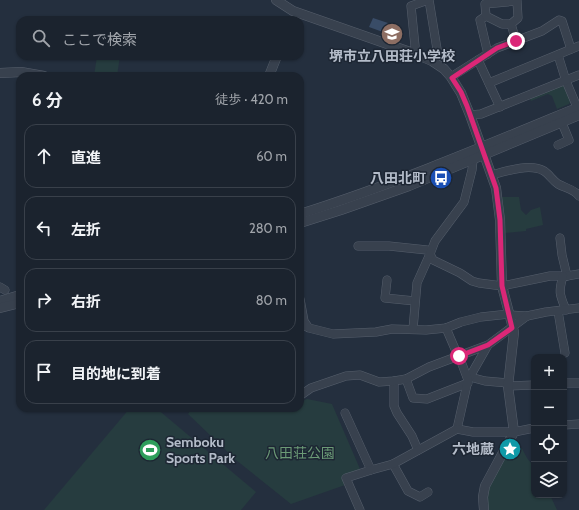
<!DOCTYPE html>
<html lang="ja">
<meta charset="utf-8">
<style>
:root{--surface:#1b232e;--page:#282f3a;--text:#f1f3f6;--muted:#a0a4aa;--line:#39404a}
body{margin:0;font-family:Cabin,"Noto Sans JP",sans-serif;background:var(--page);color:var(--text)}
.controls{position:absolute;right:12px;bottom:12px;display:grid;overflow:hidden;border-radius:8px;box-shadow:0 1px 3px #0004}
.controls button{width:36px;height:36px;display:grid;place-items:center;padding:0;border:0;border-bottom:1px solid var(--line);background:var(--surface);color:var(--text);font:20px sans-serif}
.stop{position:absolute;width:12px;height:12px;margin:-9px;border:3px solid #db2777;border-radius:50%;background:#fff}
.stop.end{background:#db2777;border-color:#fff;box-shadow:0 1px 4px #0008}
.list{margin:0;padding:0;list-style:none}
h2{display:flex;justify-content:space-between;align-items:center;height:52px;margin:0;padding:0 16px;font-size:17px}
h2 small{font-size:13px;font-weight:400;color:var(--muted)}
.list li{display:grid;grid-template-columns:26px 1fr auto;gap:12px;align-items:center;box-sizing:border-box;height:64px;margin:0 8px 8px;padding:0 8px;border:1px solid var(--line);border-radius:12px}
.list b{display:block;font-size:15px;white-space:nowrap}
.list em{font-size:13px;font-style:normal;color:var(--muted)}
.icon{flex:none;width:22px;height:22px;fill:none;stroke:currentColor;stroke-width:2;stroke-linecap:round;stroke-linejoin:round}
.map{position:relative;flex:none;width:579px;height:510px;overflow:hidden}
.search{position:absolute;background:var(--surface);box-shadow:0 1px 3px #0004;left:16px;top:16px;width:288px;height:44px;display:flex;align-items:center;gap:10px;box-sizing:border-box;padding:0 14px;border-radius:12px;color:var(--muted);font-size:15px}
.panel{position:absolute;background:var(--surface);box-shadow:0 1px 3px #0004;left:16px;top:72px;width:288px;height:340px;border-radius:12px}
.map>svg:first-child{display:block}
.green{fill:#263c3f}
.water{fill:#394c67}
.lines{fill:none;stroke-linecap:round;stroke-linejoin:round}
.minor-casing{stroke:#565f6c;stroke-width:9}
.tertiary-casing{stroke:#565f6c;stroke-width:10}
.minor{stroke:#38414e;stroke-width:8}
.tertiary{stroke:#38414e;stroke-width:9}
.route{stroke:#db2777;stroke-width:5}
.labels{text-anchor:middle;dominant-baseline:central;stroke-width:3;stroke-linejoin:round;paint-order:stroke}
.poi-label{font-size:14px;font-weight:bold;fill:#b4bcc9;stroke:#1d2633;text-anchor:end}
.park-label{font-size:14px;fill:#6b9a76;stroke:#1d2633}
</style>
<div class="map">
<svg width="579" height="510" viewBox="0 0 579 510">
<rect width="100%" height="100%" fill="#242f3e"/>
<g class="green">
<polygon points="97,56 120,56 117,76 94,76"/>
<polygon points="563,84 571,100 569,104 557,109 552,96 548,94 531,101 529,97"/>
<polygon points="502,197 519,197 521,210 526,215 531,210 540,207 543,225 526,229 526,231 505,233"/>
<polygon points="307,399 332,404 360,469 345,485 291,504 236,460 188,414 192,408 300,408 300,402"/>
<polygon points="130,408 156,408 256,492 241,510 44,510"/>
<path d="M515,441H518L527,458L534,467V495H550L557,510H489C488,505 486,500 487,495C489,481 504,457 511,444Z"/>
</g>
<polygon class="water" points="373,18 394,25 391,35 369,27"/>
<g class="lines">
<g class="minor-casing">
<g id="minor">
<polyline points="429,0 437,49 432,61"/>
<polyline points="486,16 480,20 488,54"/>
<polyline points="511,24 518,18 517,1 485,4 486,16 502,24 511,24 516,41"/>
<polyline points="413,53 415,46 411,6 428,0"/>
<polyline points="558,55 566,81 577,107"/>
<polyline points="478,60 500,107"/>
<polyline points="451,77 497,48 542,31 559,20 562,21 571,49"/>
<polyline points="489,83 579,46"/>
<polyline points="470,115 481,114 579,75"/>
<polyline points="558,145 569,140 562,123"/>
<path d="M492,175C506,171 530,163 544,171C549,174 552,180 558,184C565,188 574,189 579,196"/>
<polyline points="560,238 562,255 567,276"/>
<polyline points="358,246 389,246 427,250 430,254 433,260 460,273 472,281 479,283 502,286 550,276 567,276 579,274"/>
<path d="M563,276C558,293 560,295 566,310"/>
<polyline points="387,280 385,298 415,301"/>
<polyline points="0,287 5,290"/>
<polyline points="300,299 304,321 308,327"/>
<polyline points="558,311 565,353"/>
<polyline points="509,315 527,316 546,312 579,308"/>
<polyline points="300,323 309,328 333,334 376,332 392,329 426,330 446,328 461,322 481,317 509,314"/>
<polyline points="446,328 458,356"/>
<polyline points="413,329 417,283 430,254 435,241 464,202 472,170 473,160"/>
<polyline points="470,377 485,381 508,383"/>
<polyline points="406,379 413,398 427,399 468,383"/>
<polyline points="468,380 488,345"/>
<polyline points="394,381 394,406 397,413 412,436 418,450"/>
<polyline points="564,383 579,383"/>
<polyline points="508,386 534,385"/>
<polyline points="300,395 301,395 311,388 346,376 360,375 379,382 394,381 406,379 429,367 488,345 527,316"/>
<polyline points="345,413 371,470"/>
<polyline points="564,425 579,424"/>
<polyline points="457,429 468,380 459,356"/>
<polyline points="393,464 408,491 420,497 428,492"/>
<polyline points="360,510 346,478 371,470 393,464 457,429 473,432 514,432 534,428"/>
</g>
</g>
<g class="tertiary-casing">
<g id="tertiary">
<polyline points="276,0 293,11 413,53 432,61 444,69 451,77 461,93 470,115 496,188 500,220 502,286 514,332 508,386 514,432 485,486 483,497 484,510"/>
<polyline points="0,73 21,72 44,76"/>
<polyline points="269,76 277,56"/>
<path d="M300,214C395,184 487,145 579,107"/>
<polyline points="300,223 341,210 409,186 579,115"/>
<polyline points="0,301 20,295"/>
<polyline points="0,308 20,303"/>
</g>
</g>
<use href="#minor" class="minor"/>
<use href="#tertiary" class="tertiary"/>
</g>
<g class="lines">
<polyline class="route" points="459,356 488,345 512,328 502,286 500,220 496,188 467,106 461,92 452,78 497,48 516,41"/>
</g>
<defs>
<g id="school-disc" transform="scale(1.15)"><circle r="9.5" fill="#8d6e63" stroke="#1d2633"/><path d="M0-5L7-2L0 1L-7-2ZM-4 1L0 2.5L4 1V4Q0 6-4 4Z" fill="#fff"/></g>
<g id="bus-disc" transform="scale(1.15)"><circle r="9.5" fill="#1a4fb4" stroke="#1d2633"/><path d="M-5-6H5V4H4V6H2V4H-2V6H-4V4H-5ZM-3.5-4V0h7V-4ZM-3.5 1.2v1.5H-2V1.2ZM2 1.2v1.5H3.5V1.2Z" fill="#fff"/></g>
<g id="sight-disc" transform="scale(1.15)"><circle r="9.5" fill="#0f9aa8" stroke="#1d2633"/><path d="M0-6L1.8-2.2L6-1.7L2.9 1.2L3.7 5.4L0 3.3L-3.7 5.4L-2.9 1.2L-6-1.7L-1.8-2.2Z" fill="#fff"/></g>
<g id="stadium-disc" transform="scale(1.15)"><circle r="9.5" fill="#2e9e5b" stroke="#1d2633"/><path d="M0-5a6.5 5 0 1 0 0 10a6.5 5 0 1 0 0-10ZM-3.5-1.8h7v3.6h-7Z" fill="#fff"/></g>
</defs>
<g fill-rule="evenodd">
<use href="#school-disc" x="392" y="34"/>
<use href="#bus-disc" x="441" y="178"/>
<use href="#sight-disc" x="510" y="449"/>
<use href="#stadium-disc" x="150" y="450"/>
</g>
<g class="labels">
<g class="poi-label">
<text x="392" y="56" text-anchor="middle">堺市立八田荘小学校</text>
<text x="426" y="178">八田北町</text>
<text x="166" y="442" text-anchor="start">Semboku<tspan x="166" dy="16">Sports Park</tspan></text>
<text x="494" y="449">六地蔵</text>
</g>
<g class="park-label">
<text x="300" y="453">八田荘公園</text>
</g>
</g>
</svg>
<div class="controls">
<button>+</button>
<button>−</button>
<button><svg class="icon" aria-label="locate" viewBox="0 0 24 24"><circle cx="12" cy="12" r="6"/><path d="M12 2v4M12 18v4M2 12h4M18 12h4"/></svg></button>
<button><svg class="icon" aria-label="layers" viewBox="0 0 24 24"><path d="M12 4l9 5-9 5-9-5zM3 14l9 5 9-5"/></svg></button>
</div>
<div class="stop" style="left:459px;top:356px"></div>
<div class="stop end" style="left:516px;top:41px"></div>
<div class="search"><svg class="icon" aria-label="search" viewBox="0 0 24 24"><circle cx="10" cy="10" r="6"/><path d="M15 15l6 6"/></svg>ここで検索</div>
<section class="panel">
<h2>6 分<small>徒歩 · 420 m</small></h2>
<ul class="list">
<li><svg class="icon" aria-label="ahead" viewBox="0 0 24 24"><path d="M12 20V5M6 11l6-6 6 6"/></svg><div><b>直進</b></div><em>60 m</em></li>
<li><svg class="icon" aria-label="left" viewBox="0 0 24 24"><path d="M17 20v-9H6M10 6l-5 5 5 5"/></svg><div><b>左折</b></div><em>280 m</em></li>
<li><svg class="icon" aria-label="right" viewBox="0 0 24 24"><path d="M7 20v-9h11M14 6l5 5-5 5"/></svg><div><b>右折</b></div><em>80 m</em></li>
<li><svg class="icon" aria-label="arrive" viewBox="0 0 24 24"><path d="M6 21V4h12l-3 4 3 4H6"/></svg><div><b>目的地に到着</b></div></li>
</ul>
</section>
</div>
